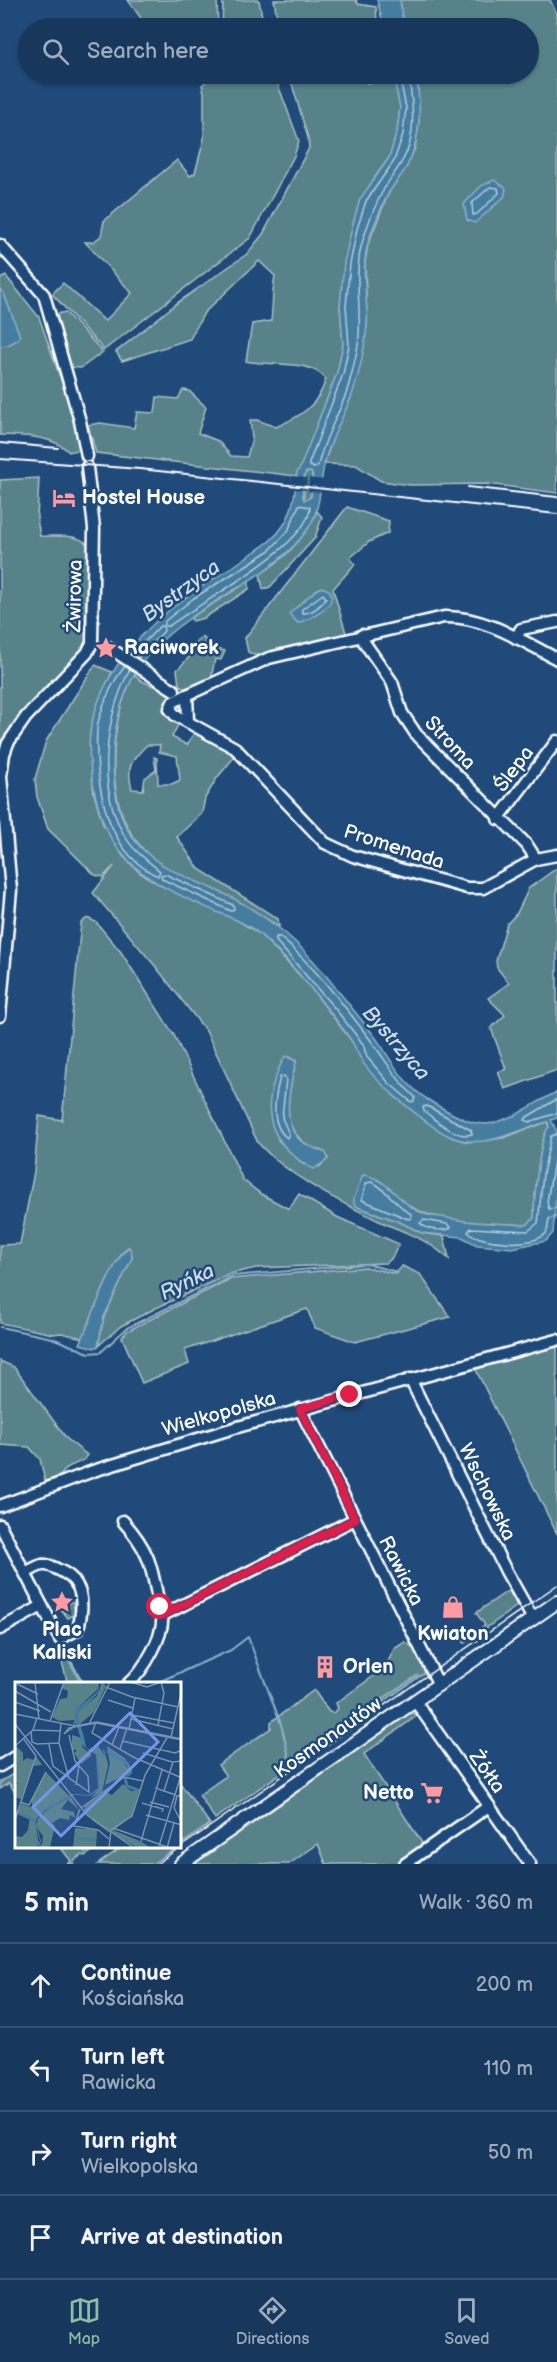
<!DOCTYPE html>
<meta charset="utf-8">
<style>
:root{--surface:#17385c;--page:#203f62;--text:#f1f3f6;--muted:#9eacbb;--line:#365272;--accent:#8abfa5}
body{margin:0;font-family:"Balsamiq Sans",sans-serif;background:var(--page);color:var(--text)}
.stop{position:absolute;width:18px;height:18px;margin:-14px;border:4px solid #e11d48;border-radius:50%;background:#fff}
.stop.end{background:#e11d48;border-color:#fff;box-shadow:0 2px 6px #0008}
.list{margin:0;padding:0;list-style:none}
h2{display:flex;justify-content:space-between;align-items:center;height:78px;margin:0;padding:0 24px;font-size:26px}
h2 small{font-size:20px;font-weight:400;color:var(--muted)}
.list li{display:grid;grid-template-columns:39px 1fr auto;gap:18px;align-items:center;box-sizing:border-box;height:84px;padding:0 24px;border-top:2px solid var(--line)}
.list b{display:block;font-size:22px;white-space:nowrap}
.list p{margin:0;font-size:20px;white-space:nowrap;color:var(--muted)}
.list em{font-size:20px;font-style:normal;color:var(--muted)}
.icon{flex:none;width:33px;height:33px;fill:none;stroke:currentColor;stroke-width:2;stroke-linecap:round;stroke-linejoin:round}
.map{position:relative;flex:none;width:557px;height:1864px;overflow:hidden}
.search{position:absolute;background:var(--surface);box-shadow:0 2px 4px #0004;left:18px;right:18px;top:18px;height:66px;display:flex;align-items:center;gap:15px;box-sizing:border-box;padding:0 21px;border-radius:33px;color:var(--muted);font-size:22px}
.sheet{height:414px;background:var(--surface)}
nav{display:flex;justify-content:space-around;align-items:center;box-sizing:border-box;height:84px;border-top:2px solid var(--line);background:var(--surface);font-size:16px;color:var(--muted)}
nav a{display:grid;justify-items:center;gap:3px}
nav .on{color:var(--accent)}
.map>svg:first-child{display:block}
.green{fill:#588289;stroke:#acc0c4;stroke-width:1.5;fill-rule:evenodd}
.water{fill:#457da0;stroke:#8fb1c6;stroke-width:1.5;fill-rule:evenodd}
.pier{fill:#1f4a7a}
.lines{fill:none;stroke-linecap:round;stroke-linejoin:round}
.shore{stroke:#b5cbd9;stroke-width:1.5}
.stream{stroke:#8fb1c6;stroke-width:2}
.minor-casing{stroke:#fff;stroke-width:15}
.major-casing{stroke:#fff;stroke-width:16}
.minor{stroke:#1f4a7a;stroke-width:10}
.major{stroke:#1f4a7a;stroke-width:12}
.tram{stroke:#fff;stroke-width:1.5}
.rail{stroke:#fff;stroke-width:2}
.route{stroke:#e11d48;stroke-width:8}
.labels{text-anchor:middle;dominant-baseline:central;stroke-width:5;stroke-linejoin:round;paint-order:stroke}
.poi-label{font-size:20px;font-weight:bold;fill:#fff;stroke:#1f4a7a;text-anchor:start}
.street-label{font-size:20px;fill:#fff;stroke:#1f4a7a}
.water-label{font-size:21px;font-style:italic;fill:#d0dee7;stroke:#1f4a7a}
.inset-river{fill:none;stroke:#457da0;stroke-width:3}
.inset-road{fill:none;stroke:#7992af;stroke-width:1.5}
.view{fill:#7795e8;fill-opacity:0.15;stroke:#7795e8;stroke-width:3}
.inset-edge{fill:none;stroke:#fff;stroke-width:3}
</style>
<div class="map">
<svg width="557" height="1864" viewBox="0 0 557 1864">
<rect width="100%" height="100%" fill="#1f4a7a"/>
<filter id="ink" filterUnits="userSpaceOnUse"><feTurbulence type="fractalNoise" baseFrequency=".0167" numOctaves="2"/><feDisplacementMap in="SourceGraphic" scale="12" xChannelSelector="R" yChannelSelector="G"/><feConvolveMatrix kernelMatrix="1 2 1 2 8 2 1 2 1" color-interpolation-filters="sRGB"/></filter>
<g filter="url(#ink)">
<g class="green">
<polygon points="128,0 217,0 218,26 216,28 148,28"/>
<polygon points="223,0 259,0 264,28 222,28"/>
<polygon points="274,0 356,0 358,4 376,7 377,21 374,28 279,28"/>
<polygon points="400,0 550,0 557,14 557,493 487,484 410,485 381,481 356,465 324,464 336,429 351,398 363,348 367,325 365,263 368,244 389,192 406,168 415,148 419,122 418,87 415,74 528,74 528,28 404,28"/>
<polygon points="215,74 274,74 299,141 294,156 250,238 104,350 52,294 63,283 105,321 132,293 85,242 93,242 101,236 104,221 177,160 190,176 195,173 204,139 204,92 202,85"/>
<path d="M289,74H365L367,83L395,81L400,108L397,132L389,158L375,177L340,306L343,345L337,373L300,469L296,476L96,453L88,425L100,423L134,428L137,412L155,413L157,397L178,399L183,390L189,391L206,407L198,433L218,441L231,456L247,457L252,438L250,420H257L276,427C301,416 318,406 326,379C308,358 271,367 246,361L252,324L271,321C273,306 272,292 275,276L259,261L204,313L190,339L122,361L116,352L177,303L247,254L263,234L309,148L308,138Z"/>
<path d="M6,276L39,317L74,417L81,449L69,452C53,435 23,436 0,435V279Z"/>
<polygon points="65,312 103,352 81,368 69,367 54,315"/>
<path d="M306,472H311C314,480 313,494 308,500H304V475Z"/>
<path d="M39,478L37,519L40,536C56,537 81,532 90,548L87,644L0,756V480Z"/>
<polygon points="347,507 389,521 388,533 369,542 350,558 355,564 333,589 346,633 262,655 254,655 248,652 245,638"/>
<path d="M317,511L322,517L315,538L270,587L263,589L260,574C283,560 307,536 317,511Z"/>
<polygon points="249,581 249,589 204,618 193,621 190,618"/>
<polygon points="203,637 206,641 205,646 225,651 221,660 215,659 211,679 185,688 179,685 177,670 196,650 197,640"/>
<path d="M95,665L112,672L93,718L90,734L92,777L94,794L103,824L123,856L140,873L162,886L237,920L260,934L307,983L394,1096L451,1137L467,1142L503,1138L547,1122L549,1127C539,1137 534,1203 534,1218L527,1225C481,1222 419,1228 389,1187L358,1207L398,1221L422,1233L444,1236L449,1259C422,1235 403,1233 373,1218C334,1199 287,1175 258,1143L206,1031L156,967L93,893L114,866L103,877L95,875L48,829L37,797L35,779L46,741ZM290,1057L296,1061C293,1076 285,1104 288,1118C292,1133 305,1148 320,1150L328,1159L319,1167L303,1164L278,1140Z"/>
<path d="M134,674L142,681L174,695L164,705V712L180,721L172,737L187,745L195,731L236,755L217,778L205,798L202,813L177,837L199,869L278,919L279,926C257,914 237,901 215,890C199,882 181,877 165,867C129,845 115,808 114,767C113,734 119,704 134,674ZM147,745H160L159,752L177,756L180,780L172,784H158L157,758L154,757L156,770L145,778L143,790L132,789C126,767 131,760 147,745Z"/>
<polygon points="557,868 557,1070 505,1089 498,1072 506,1069 491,1028 505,1015 488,998 509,983 497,968 496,961 507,924 517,913 529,888"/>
<path d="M87,918L96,922L121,952L174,1035L243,1180L261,1194L289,1209L299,1194L337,1217L399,1244L391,1259L386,1263L256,1268L230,1274L156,1308L121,1326L98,1346L104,1317L132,1258L131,1250L128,1247C113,1259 92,1317 83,1338L61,1333L53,1334L0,1323V1245L20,1244L34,1172L39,1116L62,1120L81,923Z"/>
<polygon points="402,1266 420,1274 450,1317 355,1342 315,1328 307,1309 185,1350 189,1364 142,1383 122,1337 127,1331 230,1279 366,1267 396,1274"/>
<polygon points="557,1344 557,1534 474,1366"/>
<polygon points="0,1361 14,1367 67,1439 87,1455 84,1460 68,1467 60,1476 45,1481 40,1459 29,1447 0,1445"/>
<polygon points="509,1590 517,1606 465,1643 462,1640 485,1625 476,1613"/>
<polygon points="73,1602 75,1614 68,1618 60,1608 65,1603"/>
<polygon points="56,1641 61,1643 84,1684 68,1684"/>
<polygon points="405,1642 414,1648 426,1672 215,1819 199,1795 226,1776 218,1765 271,1728 271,1722 314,1690 329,1712 333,1713 338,1709 336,1703 385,1668 394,1649"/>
<polygon points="415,1713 418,1715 364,1754 424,1846 398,1864 326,1864 318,1844 289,1864 195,1864 409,1714"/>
<polygon points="13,1774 16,1778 16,1794 9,1783 0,1789 0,1782"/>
<polygon points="180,1783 210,1824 180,1845"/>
<polygon points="61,1848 82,1848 85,1852 91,1848 97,1848 85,1856 82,1855 74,1860 73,1864 67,1864 71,1861"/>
<polygon points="121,1848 176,1848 152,1864 98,1864"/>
</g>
<g class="water">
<polygon points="377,0 400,0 404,28 384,28"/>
<path d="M393,74H415C422,103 421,137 408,164C403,175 394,183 388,194C380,210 371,230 367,247C361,273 368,299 367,325C365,348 359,374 352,395C343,418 331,438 325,461C319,485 322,509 307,530C291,553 266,570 242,585C174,627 122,655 114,743C112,771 114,802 126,827C143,861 179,874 211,888C236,898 258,912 279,928C315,956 340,995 369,1029C383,1045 392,1066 406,1081C419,1096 436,1105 453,1114C467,1121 477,1126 493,1123C518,1117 535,1102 557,1092V1118L551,1120L557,1132V1183L553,1233L546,1241L512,1248L477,1245L462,1237L422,1233L398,1221L358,1207L354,1204V1198L363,1175C390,1178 399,1206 425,1214C432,1217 440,1216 448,1218C474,1224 501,1223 527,1225L534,1218C534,1202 539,1137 549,1127L548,1122C516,1129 488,1150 454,1138C432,1130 372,1080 361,1059C356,1051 355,1045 349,1037C323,1002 295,966 262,936C250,925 233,918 217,912C180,896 140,880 116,846C95,816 83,752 93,718C107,665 146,626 189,595C207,582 227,572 245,558C259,548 273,542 283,526C293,512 296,489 297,472L300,468L337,373L343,345L340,306L344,263L352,227L360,199L389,158L397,132L400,108ZM306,472H311L313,477L311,497L304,500C301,493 302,478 306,472Z"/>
<polygon points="494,180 506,188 504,197 475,223 467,220 464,204 481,186"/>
<path d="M0,290L4,294L20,336C17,341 7,347 0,346Z"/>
<path d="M322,587L329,590L332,596C330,611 311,618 298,623L289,614L316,590Z"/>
<path d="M285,1056L296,1061C291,1084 280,1122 300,1140C308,1147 317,1148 326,1153L328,1159L314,1169C302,1164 294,1157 285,1147C260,1119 269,1086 285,1056Z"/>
<path d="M129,1247L131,1250L132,1258L104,1317L98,1346L94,1348L80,1344C90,1322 112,1260 129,1247Z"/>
</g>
<g class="pier">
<polygon points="293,476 307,478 306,490 293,489"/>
<polygon points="309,478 325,480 324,492 308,491"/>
</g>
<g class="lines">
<g class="shore">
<path d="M399,74L406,108L403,134L394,161L366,201L357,229L350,264L346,306L349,345L343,374L309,463V466L314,468L318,466C323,440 337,418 346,394C351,378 355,361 358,345C363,311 352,273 363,240C368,223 375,205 384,189C392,175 404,163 409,146C416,121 411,98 409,74"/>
<polygon points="490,187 498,188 499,193 477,214 473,215 472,203"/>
<path d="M299,505L310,507C310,545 199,603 169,626H165V621L194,598L269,551L288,531Z"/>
<path d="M323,594L326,598C321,606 311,614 302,613V609Z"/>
<polyline points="132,655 160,626 163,626 164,631 138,658"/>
<path d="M125,666C113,681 104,701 99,719C95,731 97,744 97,756C99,800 112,856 158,876L160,871C145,859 130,848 122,831C96,782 106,716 130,669"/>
<polygon points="165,874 233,905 234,909 231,911 162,879 161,875"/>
<path d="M276,937H280C314,966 342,1003 369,1038C385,1059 396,1080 415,1097L414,1101L411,1102L389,1083L367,1057L363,1044L337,1011L276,941Z"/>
<path d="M284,1076L286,1079L282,1118L289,1134L287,1138C269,1124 275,1096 280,1077Z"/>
<polyline points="557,1099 527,1117 525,1120 529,1122 557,1113"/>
<path d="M427,1106L471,1130L472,1134C457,1140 436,1120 424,1111L423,1107Z"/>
<path d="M557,1134L551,1136L543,1174L538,1223L528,1231L471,1228L468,1232C480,1243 535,1248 546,1233C548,1230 548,1223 549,1219L557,1216"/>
<polyline points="557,1143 547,1202 549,1209 557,1208"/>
<path d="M372,1182C387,1189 395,1205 411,1214V1218L408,1219L362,1200L366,1183Z"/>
<path d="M424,1220L447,1224L451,1228C444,1232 426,1230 420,1223Z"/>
</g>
<g class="stream">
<polyline points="556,402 557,402"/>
<polyline points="0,1327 52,1338 89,1353 101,1352 127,1328 232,1276 367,1264 397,1272 400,1268"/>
<polyline points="60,1644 82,1684"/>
<polyline points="154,1684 231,1650 248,1637 281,1724 290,1761 418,1675"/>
</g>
<g class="minor-casing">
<g id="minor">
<polyline points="0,245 44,295 80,421 87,456"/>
<polyline points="362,635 364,642 392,682 402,713 416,734 527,845 536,859"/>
<polyline points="516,638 521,629 557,622"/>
<polyline points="108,647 174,690"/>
<path d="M557,659C522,641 485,616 444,617L269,658L187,695L173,702L170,709L175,715L235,748L325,843L353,856L467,888H483L536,859L557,855"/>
<polyline points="187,695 188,721"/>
<polyline points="498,819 557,741"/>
<polyline points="0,1016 11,890 1,776 4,754 8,743 26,717 87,653 92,643 94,528 87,467"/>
<polyline points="410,1379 506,1571 533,1619"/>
<polyline points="300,1409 439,1685"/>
<polyline points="0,1506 93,1471 234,1428 557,1340"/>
<path d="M123,1521C149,1550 151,1564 158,1600C159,1605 162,1609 162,1614C165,1635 144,1670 128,1684"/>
<path d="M0,1525C20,1563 39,1601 60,1639L78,1629C84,1606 85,1582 61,1571C55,1568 48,1564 42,1565C37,1566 30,1571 25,1573"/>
<polyline points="163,1615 355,1519"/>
<polyline points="0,1629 42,1606"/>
<polyline points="415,1701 530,1864"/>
<polyline points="0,1766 16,1756"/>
<polyline points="405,1864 489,1806"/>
</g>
</g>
<g class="major-casing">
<polyline id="major" points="181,1864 557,1602"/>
</g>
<use href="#minor" class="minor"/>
<use href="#major" class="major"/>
<polyline class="tram" points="156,1864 557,1585"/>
<g class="rail">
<polyline points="0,443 58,448"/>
<polyline points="0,459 140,469 557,514"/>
<polyline points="468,487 557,497"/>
</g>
</g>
</g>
<g class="lines" filter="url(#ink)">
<polyline class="route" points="160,1607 163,1615 355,1519 300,1409 350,1395"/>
</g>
<defs>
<g id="hotel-bare" transform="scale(1.8)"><path d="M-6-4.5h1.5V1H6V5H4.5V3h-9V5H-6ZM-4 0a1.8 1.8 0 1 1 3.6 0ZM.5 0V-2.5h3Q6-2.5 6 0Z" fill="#ff9aa2" stroke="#1f4a7a" stroke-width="2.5" paint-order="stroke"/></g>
<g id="sight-bare" transform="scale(1.8)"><path d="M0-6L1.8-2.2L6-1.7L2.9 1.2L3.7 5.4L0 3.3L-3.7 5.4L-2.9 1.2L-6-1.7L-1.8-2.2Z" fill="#ff9aa2" stroke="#1f4a7a" stroke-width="2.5" paint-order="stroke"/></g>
<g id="shop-bare" transform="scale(1.8)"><path d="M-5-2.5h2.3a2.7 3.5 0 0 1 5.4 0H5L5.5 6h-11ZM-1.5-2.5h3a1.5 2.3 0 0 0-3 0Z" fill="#ff9aa2" stroke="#1f4a7a" stroke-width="2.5" paint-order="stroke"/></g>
<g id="building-bare" transform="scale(1.8)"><path d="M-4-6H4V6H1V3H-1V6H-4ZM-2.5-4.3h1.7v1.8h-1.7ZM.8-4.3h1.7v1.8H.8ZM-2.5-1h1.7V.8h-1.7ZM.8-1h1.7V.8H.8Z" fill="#ff9aa2" stroke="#1f4a7a" stroke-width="2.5" paint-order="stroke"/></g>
<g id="supermarket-bare" transform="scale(1.8)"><path d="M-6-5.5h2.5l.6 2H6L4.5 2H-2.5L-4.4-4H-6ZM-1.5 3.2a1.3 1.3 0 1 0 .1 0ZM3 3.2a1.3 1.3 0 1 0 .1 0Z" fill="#ff9aa2" stroke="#1f4a7a" stroke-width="2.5" paint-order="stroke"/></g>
</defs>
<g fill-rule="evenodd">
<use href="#hotel-bare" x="64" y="498"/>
<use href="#sight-bare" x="106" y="648"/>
<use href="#sight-bare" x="62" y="1602"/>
<use href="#shop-bare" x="453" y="1607"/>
<use href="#building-bare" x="325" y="1667"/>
<use href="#supermarket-bare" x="432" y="1793"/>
</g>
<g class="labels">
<g class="poi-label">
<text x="82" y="498">Hostel House</text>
<text x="124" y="648">Raciworek</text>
<text x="62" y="1630" text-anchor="middle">Plac<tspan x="62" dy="23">Kaliski</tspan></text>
<text x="453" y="1634" text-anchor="middle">Kwiaton</text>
<text x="343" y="1667">Orlen</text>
<text x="414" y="1793" text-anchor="end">Netto</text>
</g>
<g class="street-label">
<text transform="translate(75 596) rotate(-89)">Żwirowa</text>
<text transform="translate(450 743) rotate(47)">Stroma</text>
<text transform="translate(514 769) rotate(-53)">Ślepa</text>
<text transform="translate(394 847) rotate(18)">Promenada</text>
<text transform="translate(219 1414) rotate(-16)">Wielkopolska</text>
<text transform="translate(487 1492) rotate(64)">Wschowska</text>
<text transform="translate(401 1571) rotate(63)">Rawicka</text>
<text transform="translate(328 1738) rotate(-35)">Kosmonautów</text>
<text transform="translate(487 1772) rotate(55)">Żółta</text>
</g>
<g class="water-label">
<text transform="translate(181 591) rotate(-36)">Bystrzyca</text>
<text transform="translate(396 1043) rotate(49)">Bystrzyca</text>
<text transform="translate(187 1282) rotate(-26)">Ryńka</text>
</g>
</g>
<g transform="translate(15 1682)">
<rect width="166" height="166" fill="#1f4a7a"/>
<path d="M50,0H84L83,7L62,27L60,38L44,39L37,35L45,17L52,16L53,9L46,6ZM87,0L91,4L79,30L64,43L62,31L82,14ZM63,47L68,56L67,65L77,73L66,82L59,71L62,68H57V53L67,56ZM82,62L83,63L77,67L83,65L91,75L88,69L89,67L93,83L87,110L76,116L84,106L83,78L82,72L73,68ZM1,64L8,71V79L12,76L19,78L21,74L27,83L18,84L6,117L0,115V101L5,102L0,100ZM92,64L111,77L110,83L116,90L90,103L95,82ZM31,90L54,114L33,125L20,138L24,162L19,166H2L0,154L7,155L13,148L15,135L2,131L7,122L18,126L16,118ZM108,102L116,109L124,108L117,134L95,151L78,139L69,128L70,123L91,110L97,113ZM56,115L64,128L53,118L46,127L59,130L60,136L55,133L54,138L45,136L37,141L40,144L35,165L46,166H21L27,162L28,154L21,144L23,137L33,127ZM60,146L82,148L81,166H58ZM98,148L127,160L136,166H122L97,151Z" fill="#588289"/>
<path d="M84,0L83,11L62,33L69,55L71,65L77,69L83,63L91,75L83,65L77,69L82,72L83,75L84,107L75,114L59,113L31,128L21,139L26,159L25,163L19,166L25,159L20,139L31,126L57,112L74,113L83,106L81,73L68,64L61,41L56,50L62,27L82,10Z" fill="#457da0"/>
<path class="inset-river" d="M92,69L112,81L116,90L112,94M110,96L112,104L125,109M3,131L21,139M62,156L81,158"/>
<path class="inset-road" d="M20,0L24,37M115,0L132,5L146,0M2,2L23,12M91,5L117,15L163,25M0,9L36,30M93,18L118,26M0,20L25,29M0,32L60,44L82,40L167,57M117,33L159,41M116,37L158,47M35,39L49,0M81,40L77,51L118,75L167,96M46,41L44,61L54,96L74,110L73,94L60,79L54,53M0,42L72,133L119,166M74,42L95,0M143,43L149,11L146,0M57,46L49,52L54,46L81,41L167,58M114,47L120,16M18,48L46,49M16,49L17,60L22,62L44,61M156,55L167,7M107,59L160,71L167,68M34,62L38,84L53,95M97,63L104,45M0,64L18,48L22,36M105,67L112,46M128,71L157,80L167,79M61,103L64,83M140,106L167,115M149,109L158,80M162,114L159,126L167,141M5,120L14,123L31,90M135,120L154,125M127,121L148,127L147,130M66,126L109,95L128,99M65,127L59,144L83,148L94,157M131,133L167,143M0,138L21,74L8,56M98,146L155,166M126,159L147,88M144,164L167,90M94,166L96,148L117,134L130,93L153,54M152,166L159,141"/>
<path class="view" d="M115,31L143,60L46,154L18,125Z"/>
<rect width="166" height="166" class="inset-edge"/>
</g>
</svg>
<div class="stop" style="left:160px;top:1607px"></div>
<div class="stop end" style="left:350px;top:1395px"></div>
<div class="search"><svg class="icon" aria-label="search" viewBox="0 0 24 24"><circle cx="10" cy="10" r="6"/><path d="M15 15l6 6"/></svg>Search here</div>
</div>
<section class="sheet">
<h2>5 min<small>Walk · 360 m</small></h2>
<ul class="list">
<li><svg class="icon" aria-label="ahead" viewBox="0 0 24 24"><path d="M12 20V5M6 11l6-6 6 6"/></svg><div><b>Continue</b><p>Kościańska</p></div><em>200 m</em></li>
<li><svg class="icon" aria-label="left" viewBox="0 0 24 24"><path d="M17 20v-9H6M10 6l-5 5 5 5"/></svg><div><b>Turn left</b><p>Rawicka</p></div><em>110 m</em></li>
<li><svg class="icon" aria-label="right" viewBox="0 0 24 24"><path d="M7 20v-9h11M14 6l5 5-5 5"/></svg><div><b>Turn right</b><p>Wielkopolska</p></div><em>50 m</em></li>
<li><svg class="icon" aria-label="arrive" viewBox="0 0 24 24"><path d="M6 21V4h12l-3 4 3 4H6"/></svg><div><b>Arrive at destination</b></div></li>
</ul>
</section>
<nav>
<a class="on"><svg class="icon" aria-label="map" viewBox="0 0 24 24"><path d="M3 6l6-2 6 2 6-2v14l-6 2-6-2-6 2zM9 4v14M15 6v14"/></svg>Map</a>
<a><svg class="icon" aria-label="directions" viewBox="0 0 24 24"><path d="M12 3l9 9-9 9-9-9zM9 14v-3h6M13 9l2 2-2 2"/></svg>Directions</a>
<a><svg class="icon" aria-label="saved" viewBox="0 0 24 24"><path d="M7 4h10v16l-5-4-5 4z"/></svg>Saved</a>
</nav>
